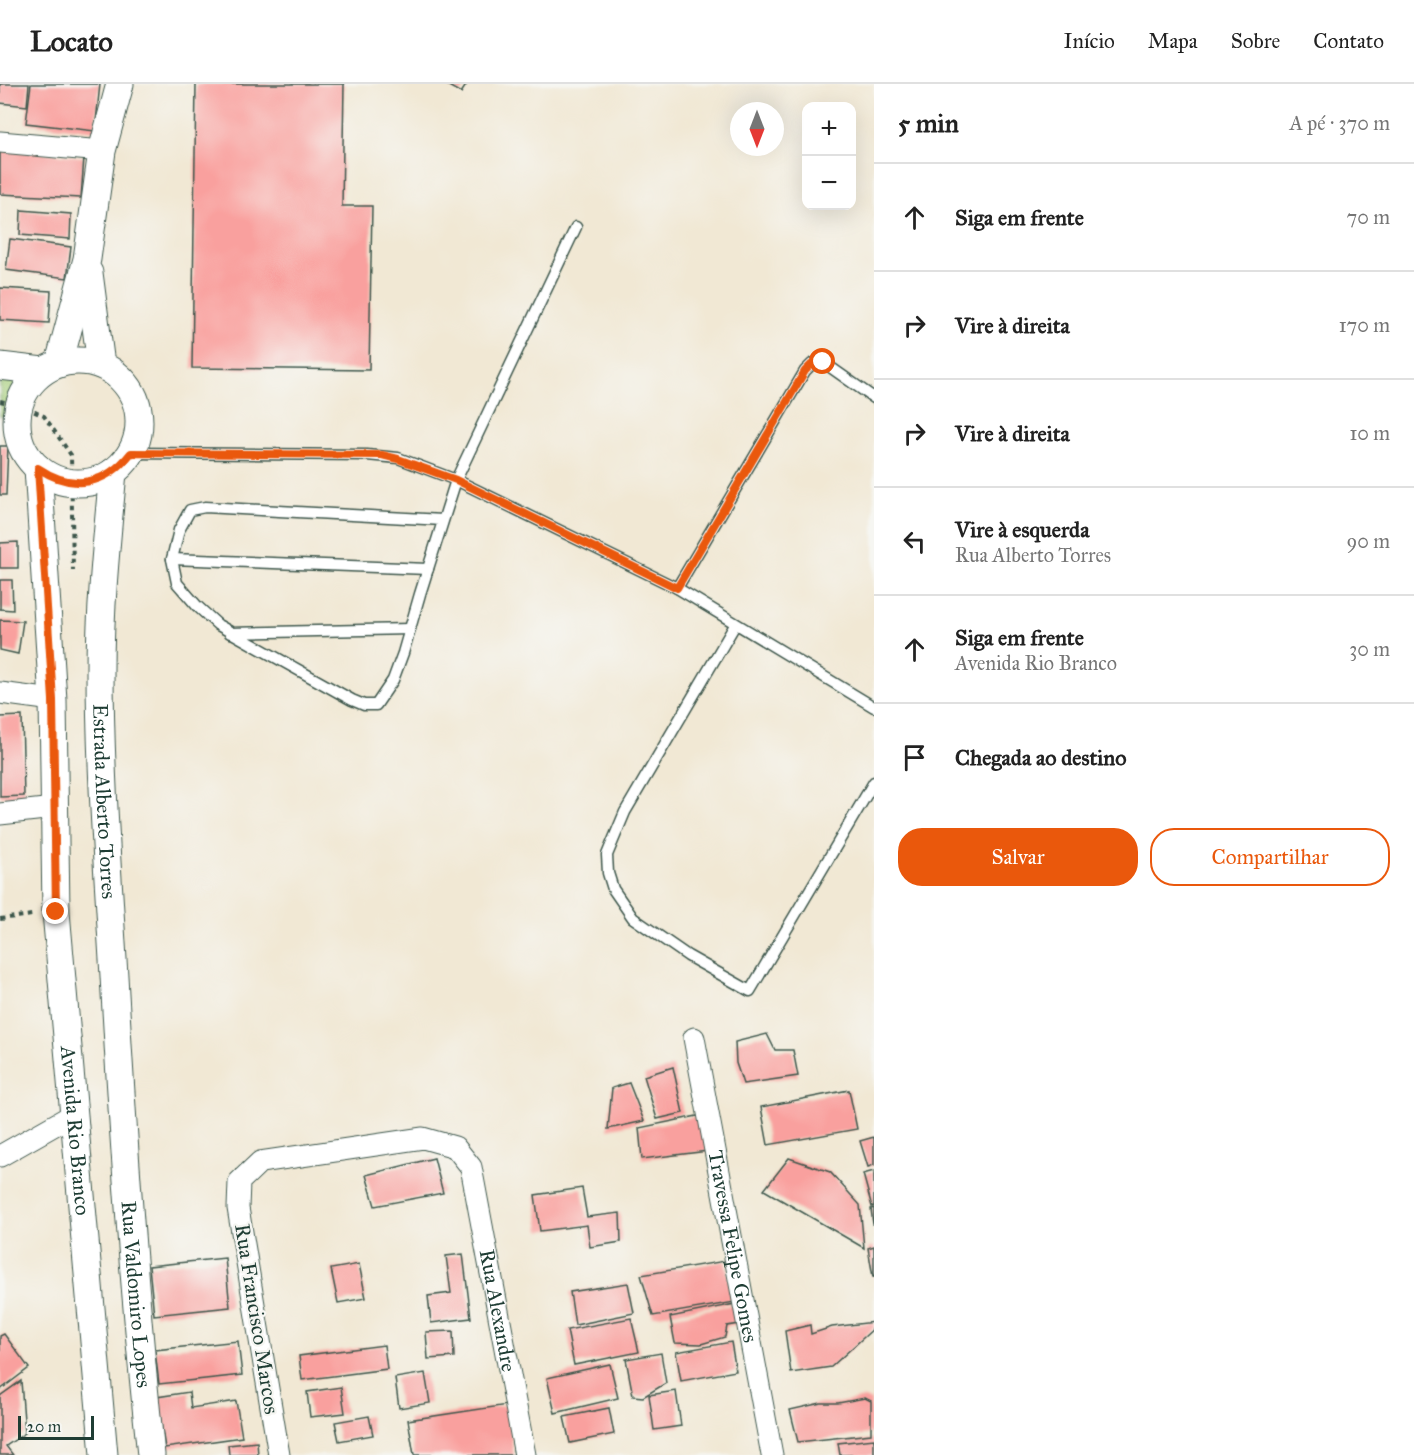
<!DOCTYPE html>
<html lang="pt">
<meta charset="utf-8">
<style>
:root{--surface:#fff;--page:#f2f2f2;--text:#222;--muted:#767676;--line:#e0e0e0;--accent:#ea580c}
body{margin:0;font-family:"IM FELL Great Primer",serif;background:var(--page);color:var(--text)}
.controls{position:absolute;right:18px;top:18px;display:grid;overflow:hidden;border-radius:12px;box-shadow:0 6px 24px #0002}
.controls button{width:54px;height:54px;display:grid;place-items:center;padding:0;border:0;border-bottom:2px solid var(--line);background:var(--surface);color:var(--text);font:30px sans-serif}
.compass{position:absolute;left:730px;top:18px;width:54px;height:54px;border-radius:50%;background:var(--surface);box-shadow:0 6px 24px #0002;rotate:180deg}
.scale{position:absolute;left:18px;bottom:15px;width:76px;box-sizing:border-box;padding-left:6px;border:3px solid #1f3d34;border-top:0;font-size:16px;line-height:21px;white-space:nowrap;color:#1f3d34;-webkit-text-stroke:4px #f6f6f2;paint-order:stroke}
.stop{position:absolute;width:18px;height:18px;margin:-14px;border:4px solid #ea580c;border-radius:50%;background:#fff}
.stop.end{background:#ea580c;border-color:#fff;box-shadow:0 2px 6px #0008}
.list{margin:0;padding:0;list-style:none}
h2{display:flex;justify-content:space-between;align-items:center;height:78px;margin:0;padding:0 24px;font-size:26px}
h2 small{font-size:20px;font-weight:400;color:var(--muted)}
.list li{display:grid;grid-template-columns:39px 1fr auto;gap:18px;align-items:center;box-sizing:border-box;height:108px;padding:0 24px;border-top:2px solid var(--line)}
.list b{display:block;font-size:22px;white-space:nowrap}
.list p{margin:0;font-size:20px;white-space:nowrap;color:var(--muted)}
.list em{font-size:20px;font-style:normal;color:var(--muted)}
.actions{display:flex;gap:12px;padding:18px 24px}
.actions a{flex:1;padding:14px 0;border:2px solid var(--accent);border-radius:24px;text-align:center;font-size:21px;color:var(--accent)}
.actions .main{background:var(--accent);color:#fff}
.icon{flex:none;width:33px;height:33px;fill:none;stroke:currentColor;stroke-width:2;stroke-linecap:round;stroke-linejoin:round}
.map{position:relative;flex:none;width:874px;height:1371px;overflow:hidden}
header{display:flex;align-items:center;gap:36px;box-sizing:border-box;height:84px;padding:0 30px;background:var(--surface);border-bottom:2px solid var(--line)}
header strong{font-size:28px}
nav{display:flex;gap:33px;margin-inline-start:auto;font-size:21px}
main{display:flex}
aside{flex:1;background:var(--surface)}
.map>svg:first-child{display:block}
.green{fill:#a5cd79;stroke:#628556;stroke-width:1.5}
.building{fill:#f9a09e}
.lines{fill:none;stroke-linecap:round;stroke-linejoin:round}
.service-casing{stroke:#3e574c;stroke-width:13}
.minor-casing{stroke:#3e574c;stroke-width:23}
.tertiary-casing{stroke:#3e574c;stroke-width:29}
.path{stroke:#3e574c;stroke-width:4;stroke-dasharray:4.5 4.5;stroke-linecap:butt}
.service{stroke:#fff;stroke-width:10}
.minor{stroke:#fff;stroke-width:21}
.tertiary{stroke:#fff;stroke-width:27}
.route{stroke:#ea580c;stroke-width:8}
.labels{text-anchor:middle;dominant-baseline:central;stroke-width:4.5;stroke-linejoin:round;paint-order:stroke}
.street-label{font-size:21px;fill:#1f3d34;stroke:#f6f6f2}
</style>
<header>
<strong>Locato</strong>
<nav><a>Início</a><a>Mapa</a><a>Sobre</a><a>Contato</a></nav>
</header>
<main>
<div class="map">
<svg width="874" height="1371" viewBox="0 0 874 1371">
<rect width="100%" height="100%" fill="#f6f6f2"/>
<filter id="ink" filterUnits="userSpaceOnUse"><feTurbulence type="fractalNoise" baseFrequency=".0167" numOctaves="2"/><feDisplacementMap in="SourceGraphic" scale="12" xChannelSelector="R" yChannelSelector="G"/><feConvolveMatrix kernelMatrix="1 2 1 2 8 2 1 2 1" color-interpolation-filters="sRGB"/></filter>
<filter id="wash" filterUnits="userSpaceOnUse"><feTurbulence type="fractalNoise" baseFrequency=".008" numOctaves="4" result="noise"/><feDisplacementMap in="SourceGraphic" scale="24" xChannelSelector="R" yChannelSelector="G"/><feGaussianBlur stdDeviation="1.35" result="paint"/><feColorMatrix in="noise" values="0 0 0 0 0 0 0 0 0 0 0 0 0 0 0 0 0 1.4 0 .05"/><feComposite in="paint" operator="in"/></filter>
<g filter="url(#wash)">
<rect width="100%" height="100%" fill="#f1e8d4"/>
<polygon class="green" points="0,294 17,295 8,333 0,332"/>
<g id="blocks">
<g class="building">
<polygon points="0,0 29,0 27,22 0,19"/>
<polygon points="31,0 100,0 95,47 26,39"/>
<polygon points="196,0 344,0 342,122 372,122 369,286 192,284"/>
<polygon points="445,0 467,0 461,9"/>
<polygon points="0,64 84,73 81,114 0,110"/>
<polygon points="21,126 71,130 70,155 20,151"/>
<polygon points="10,155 71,163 67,194 6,186"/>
<polygon points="0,204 51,207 49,239 0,236"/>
<polygon points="0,362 8,362 6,411 0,411"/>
<polygon points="18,458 18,484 0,484 0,459"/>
<polygon points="0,496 12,496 13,526 0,525"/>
<polygon points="0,536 23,537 18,570 0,566"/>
<polygon points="22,632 24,712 0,713 0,633"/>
<polygon points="767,950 775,966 793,966 798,992 743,1000 736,979 735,958"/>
<polygon points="673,983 683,1029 657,1035 644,992"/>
<polygon points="629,999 644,1037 608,1045 612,1004"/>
<polygon points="849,1006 857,1045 768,1061 761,1023"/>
<polygon points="702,1031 708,1067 642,1075 639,1044"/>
<polygon points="874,1053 874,1081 868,1083 860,1057"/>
<polygon points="434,1074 443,1109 375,1122 366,1091"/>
<polygon points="789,1074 830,1088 860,1121 864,1164 764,1106"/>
<polygon points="874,1087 874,1122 872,1123 863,1090"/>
<polygon points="582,1104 587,1133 620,1129 621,1158 590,1163 587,1141 540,1147 535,1111"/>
<polygon points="874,1124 874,1140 873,1140 871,1125"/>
<polygon points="874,1162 874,1193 873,1193 868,1164"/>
<polygon points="463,1170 471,1234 431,1239 428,1212 451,1209 446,1172"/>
<polygon points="225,1174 230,1223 154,1231 149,1182"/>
<polygon points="725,1177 735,1218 653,1232 641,1191"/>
<polygon points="359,1180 366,1214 338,1219 331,1185"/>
<polygon points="628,1199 634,1229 575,1241 570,1208"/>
<polygon points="735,1220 740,1240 727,1242 725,1253 701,1260 675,1259 670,1233"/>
<polygon points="631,1234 639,1268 574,1281 567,1246"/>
<polygon points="874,1238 874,1244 831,1283 791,1289 785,1247 810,1241 811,1250 832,1243"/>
<polygon points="453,1247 454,1273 428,1275 426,1248"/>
<polygon points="4,1250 29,1284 0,1306 0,1252"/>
<polygon points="238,1257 242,1291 159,1300 155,1266"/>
<polygon points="731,1258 736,1287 681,1297 676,1268"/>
<polygon points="384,1261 387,1285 302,1296 299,1272"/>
<polygon points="661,1269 666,1299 643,1313 633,1312 626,1275"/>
<polygon points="610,1280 618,1314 555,1329 547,1294"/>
<polygon points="425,1289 430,1319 399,1324 395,1294"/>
<polygon points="21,1297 25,1349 6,1362 13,1371 0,1371 0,1312"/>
<polygon points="341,1303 345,1329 310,1333 307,1308"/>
<polygon points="676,1307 681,1342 654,1346 649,1311"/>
<polygon points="189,1308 191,1324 236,1317 242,1353 165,1364 157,1313"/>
<polygon points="865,1314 871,1317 871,1350 798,1358 790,1326 821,1319 838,1319"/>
<polygon points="507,1321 514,1371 414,1371 408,1336"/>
<polygon points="609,1324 614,1350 570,1359 564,1333"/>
<polygon points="369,1332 373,1351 339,1357 335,1338"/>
<polygon points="874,1355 874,1371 840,1371 838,1359"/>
<polygon points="257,1358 258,1371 229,1371 228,1361"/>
</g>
</g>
</g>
<g filter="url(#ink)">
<use href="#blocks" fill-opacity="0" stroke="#3e574c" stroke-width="1.5"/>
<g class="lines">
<g class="service-casing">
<g id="service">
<polyline points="131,369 367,371 398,374 456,396 677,504 874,623"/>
<polyline points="443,436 205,423 190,426 179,446 172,475 177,499 197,522 218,541 352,616 364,621 376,621 393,596 403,569 420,510 456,396 576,143"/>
<polyline points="172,475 428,485"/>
<polyline points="677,504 805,287 812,280 823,278 874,314"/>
<polyline points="735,541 625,728 607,771 608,789 613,805 633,834 688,872 750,907 874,698"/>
<polyline points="230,549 410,545"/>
</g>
</g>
<g class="minor-casing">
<g id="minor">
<polyline points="0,58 102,67"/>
<polyline points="0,609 53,616"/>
<polyline points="0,730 54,724"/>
<path id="s1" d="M694,954L772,1371"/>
<polyline points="0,1072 74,1030"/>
<path id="s2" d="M279,1371L238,1124L239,1098L260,1078L423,1054L455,1063L471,1083L525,1371"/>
</g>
</g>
<g class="tertiary-casing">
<g id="tertiary">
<polyline points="89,189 101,281"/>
<circle cx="78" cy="338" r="61"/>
<polyline points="59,279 87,175 102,67 120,0"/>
<polyline points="0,282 43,287"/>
<path id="s3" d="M38,384L53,616L56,828L104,1371"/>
<path id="s4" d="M113,388C107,454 100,519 100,586C100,688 108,790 114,892C123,1052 134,1212 151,1371"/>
</g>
</g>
<g class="path">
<polyline points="0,317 19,321 44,332 71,371 73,487"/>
<polyline points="0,835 32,831"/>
</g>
<use href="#service" class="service"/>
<use href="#minor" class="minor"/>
<use href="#tertiary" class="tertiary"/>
</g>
</g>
<g class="lines" filter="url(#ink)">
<path class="route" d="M56,828L53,616L38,384C72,407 105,402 131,369L382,371L398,375L456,396L677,504L805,287L812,280L823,278"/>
</g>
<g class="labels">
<g class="street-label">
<text stroke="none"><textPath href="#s4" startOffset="330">Estrada Alberto Torres</textPath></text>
<text stroke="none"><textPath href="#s3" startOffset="664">Avenida Rio Branco</textPath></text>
<text stroke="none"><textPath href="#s1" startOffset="212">Travessa Felipe Gomes</textPath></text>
<text stroke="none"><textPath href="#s4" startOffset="824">Rua Valdomiro Lopes</textPath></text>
<text stroke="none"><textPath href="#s2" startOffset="675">Rua Alexandre</textPath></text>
<text transform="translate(257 1235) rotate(81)">Rua Francisco Marcos</text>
</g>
</g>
</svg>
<div class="controls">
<button>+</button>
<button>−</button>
</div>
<svg class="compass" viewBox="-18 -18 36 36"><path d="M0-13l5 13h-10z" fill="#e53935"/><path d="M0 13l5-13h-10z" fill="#767676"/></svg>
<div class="scale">20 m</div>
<div class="stop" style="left:823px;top:278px"></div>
<div class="stop end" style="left:56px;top:828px"></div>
</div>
<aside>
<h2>5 min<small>A pé · 370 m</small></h2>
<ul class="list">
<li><svg class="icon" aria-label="ahead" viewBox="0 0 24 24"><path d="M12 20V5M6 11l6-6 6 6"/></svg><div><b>Siga em frente</b></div><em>70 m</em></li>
<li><svg class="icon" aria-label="right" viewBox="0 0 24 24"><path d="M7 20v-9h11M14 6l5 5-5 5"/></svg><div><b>Vire à direita</b></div><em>170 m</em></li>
<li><svg class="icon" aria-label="right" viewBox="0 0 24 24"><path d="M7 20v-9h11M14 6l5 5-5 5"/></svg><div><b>Vire à direita</b></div><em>10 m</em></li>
<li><svg class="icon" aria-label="left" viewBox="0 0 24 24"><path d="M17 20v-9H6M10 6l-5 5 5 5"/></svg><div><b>Vire à esquerda</b><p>Rua Alberto Torres</p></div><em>90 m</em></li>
<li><svg class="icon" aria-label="ahead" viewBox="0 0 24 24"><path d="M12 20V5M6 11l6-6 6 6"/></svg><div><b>Siga em frente</b><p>Avenida Rio Branco</p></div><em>30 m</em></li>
<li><svg class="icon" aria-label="arrive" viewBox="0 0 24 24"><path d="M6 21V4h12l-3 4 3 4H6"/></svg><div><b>Chegada ao destino</b></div></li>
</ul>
<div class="actions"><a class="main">Salvar</a><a>Compartilhar</a></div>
</aside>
</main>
